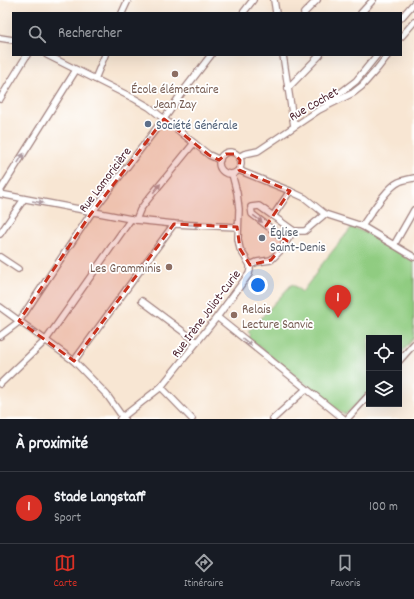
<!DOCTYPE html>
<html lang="fr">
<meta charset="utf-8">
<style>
:root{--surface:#171b24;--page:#20242c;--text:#f1f3f6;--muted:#9ea1a6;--line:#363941;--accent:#d93025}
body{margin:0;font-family:Dekko,sans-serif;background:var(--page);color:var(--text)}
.controls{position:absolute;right:12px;bottom:12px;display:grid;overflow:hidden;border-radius:0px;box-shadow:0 4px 16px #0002}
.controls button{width:36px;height:36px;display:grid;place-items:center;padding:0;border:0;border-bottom:1px solid var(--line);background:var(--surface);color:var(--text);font:20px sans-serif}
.you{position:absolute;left:258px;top:285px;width:14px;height:14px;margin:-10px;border:3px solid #fff;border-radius:50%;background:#1a73e8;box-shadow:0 0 0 6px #1a73e833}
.badge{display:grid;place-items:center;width:26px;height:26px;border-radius:50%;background:var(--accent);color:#fff;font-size:13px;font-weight:700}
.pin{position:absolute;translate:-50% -33px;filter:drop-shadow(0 1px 2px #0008)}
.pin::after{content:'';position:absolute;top:21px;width:14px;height:12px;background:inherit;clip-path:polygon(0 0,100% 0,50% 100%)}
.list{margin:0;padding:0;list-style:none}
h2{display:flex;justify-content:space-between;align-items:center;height:52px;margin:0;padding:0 16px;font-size:17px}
h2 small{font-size:13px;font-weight:400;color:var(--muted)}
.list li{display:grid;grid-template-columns:26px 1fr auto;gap:12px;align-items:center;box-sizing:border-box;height:72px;padding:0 16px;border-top:1px solid var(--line)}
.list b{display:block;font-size:15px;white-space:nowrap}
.list p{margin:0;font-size:13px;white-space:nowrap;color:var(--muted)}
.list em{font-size:13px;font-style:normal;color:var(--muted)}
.icon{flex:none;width:22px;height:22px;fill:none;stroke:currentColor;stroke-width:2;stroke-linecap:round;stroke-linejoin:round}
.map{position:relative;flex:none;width:414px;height:419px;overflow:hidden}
.search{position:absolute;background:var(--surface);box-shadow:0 4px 16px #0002;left:12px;right:12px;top:12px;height:44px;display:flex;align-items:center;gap:10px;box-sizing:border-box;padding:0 14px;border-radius:0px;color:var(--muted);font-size:15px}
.sheet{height:124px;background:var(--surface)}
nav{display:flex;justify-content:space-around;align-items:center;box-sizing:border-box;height:56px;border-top:1px solid var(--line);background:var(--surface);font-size:11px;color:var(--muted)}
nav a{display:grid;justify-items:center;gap:2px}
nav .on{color:var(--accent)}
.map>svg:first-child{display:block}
.green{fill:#90cc81;stroke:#6d7656}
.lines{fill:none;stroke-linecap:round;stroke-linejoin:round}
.minor-casing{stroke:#a1827f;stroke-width:8}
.minor{stroke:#fff;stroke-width:5.5}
.oneway{fill:#ae9aa0}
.marked{fill:#c8321e;fill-opacity:0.2;stroke:#c8321e;stroke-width:3;stroke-dasharray:8 5;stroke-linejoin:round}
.education-dot{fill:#8d6e63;stroke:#fff;stroke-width:1.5}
.service-dot{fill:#5c6f8a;stroke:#fff;stroke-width:1.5}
.worship-dot{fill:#6b7280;stroke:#fff;stroke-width:1.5}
.labels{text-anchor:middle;stroke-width:3.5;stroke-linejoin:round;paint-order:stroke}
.education-label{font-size:13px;fill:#785e54;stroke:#fff}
.street-label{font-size:13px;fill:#4a1f2b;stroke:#fff}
.service-label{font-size:13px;fill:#4e5e75;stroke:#fff;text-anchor:start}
.worship-label{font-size:13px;fill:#5b616d;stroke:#fff;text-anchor:start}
</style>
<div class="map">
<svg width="414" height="419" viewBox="0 0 414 419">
<rect width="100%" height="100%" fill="#fff"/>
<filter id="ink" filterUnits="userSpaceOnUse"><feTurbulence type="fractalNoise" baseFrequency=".025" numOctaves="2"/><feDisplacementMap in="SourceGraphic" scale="8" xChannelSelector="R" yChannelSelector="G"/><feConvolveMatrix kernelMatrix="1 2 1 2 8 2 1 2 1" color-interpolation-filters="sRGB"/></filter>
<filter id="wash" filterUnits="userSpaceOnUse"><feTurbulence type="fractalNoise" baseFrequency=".012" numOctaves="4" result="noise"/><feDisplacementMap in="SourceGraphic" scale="16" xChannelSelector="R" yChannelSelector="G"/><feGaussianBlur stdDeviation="0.9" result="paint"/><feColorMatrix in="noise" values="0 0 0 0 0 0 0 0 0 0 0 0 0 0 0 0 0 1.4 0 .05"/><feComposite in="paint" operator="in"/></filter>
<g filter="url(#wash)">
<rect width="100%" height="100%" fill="#f8e6d3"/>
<path class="green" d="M 352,227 L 373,236 L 414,262 L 414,338 L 399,356 L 399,338 L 369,338 L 369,391 L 360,401 L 346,414 L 343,414 L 248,338 L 251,335 L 248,332 L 292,284 L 302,292 L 317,272 L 316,271 L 318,269 Z"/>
</g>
<g filter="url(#ink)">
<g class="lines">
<defs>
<g id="minor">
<path d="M 274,0 L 276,13"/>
<path d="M 122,13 L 128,0"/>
<path d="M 243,13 L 253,0"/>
<path d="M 304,13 L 317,0"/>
<path d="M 361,13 L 373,0"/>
<path d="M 401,18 L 414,3"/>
<path d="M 401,37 L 414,22"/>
<path d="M 0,38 L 13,40"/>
<path d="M 47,55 L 135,99 L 149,107 L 209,155 L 220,160"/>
<path d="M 283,55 L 294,126"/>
<path d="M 95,79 L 105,55"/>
<path d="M 288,88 L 320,55"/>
<path d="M 0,99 L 27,55"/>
<path d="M 327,103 L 356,81 L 377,55"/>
<circle cx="230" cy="163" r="11"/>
<path d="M 239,157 L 244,154 L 258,151 L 319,110 L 353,93 L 362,86 L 377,69 L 388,55"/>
<path d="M 239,169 L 243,172 L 290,191 L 305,198 L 325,214 L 362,226 L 414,257"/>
<path d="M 0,191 L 76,70"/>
<path d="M 0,194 L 136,220 L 174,224 L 237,227"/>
<path d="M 273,216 L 290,191"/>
<path d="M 136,220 L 140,210 L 145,203 L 194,143"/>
<path d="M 362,226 C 370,215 386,188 399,182 C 403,180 409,179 414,178"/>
<path d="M 294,231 L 305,231 L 325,214"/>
<path d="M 0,234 L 24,199"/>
<path d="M 287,241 L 252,214 L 251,207 L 259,206 L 294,231"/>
<path d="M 394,245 L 414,210"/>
<path d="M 0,257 L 18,269"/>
<path d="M 250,265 L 257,262 L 271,260 L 280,251 L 284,244 L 294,231"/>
<path d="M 142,301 L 197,342"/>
<path d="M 0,307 L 74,361 L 107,395 L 124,419"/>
<path d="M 217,317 L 344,419"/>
<path d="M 0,336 L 16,324 L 20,320 L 90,215 L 169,112 L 181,94 L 211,55"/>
<path d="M 74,361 L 174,224"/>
<path d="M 399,361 L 414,344"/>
<path d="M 0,384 L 46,340 L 131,219"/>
<path d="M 161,387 L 192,419"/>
<path d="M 120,419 L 161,387 L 217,317 L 249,274 L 250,270 L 250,265 L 240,249 L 238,239 L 239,209 L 237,193 L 232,174"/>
<path d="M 273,419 L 306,389"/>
<path d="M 347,419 L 369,395"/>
</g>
</defs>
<use href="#minor" class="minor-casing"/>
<use href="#minor" class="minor"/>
</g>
<defs><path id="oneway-solid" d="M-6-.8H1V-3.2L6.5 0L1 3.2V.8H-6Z"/></defs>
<g class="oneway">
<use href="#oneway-solid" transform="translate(146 142) rotate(127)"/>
<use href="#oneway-solid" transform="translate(21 158) rotate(-58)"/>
<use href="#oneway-solid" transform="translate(157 188) rotate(-51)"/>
<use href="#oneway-solid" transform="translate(38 202) rotate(10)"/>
<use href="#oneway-solid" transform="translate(258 219) rotate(37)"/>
<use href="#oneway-solid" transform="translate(194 225) rotate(3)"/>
<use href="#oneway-solid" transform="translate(69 247) rotate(124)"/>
<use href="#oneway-solid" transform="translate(32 329) rotate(36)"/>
<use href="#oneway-solid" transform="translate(247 342) rotate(39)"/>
</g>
</g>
<path class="marked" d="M 164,119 L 209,155 L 219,160 L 226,154 L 234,154 L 240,160 L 239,170 L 290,191 L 266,226 L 287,241 L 271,260 L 250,265 L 240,249 L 237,227 L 174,224 L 74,361 L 19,321 L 90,215 Z"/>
<g class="education-dot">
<circle cx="175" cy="74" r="4"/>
<circle cx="169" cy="267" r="4"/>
<circle cx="234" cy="315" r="4"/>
</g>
<circle class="service-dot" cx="148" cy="124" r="4"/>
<circle class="worship-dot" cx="262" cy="238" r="4"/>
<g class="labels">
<g class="education-label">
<text x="175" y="93">École élémentaire<tspan x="175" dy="15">Jean Zay</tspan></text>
<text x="161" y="272" text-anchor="end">Les Gramminis</text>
<text x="242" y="313" text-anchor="start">Relais<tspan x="242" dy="15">Lecture Sanvic</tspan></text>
</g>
<g class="street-label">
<text transform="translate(313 103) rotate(-30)" y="5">Rue Cochet</text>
<text transform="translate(104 179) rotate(-53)" y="5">Rue Lamoricière</text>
<text transform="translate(205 313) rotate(-53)" y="5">Rue Irène Joliot-Curie</text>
</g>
<g class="service-label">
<text x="156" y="129">Société Générale</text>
</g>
<g class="worship-label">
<text x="270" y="236">Église<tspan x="270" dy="15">Saint-Denis</tspan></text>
</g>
</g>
</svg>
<div class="controls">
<button><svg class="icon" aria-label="locate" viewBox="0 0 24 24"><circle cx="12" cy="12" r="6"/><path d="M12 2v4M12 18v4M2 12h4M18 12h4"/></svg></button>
<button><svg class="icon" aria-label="layers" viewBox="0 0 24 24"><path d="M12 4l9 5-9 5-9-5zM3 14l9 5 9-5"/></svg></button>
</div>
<div class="you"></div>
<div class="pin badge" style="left:338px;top:318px">1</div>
<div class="search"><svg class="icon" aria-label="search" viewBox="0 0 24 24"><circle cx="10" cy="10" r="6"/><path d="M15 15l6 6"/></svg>Rechercher</div>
</div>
<section class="sheet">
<h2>À proximité<small></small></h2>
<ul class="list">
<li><span class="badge">1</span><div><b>Stade Langstaff</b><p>Sport</p></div><em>100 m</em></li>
</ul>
</section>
<nav>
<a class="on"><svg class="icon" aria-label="map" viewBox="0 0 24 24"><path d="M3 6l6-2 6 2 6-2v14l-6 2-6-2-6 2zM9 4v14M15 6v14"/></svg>Carte</a>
<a><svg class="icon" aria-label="directions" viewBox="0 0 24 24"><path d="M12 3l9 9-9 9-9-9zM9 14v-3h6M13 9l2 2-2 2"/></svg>Itinéraire</a>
<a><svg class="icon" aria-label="saved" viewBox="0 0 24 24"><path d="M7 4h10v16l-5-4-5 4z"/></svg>Favoris</a>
</nav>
